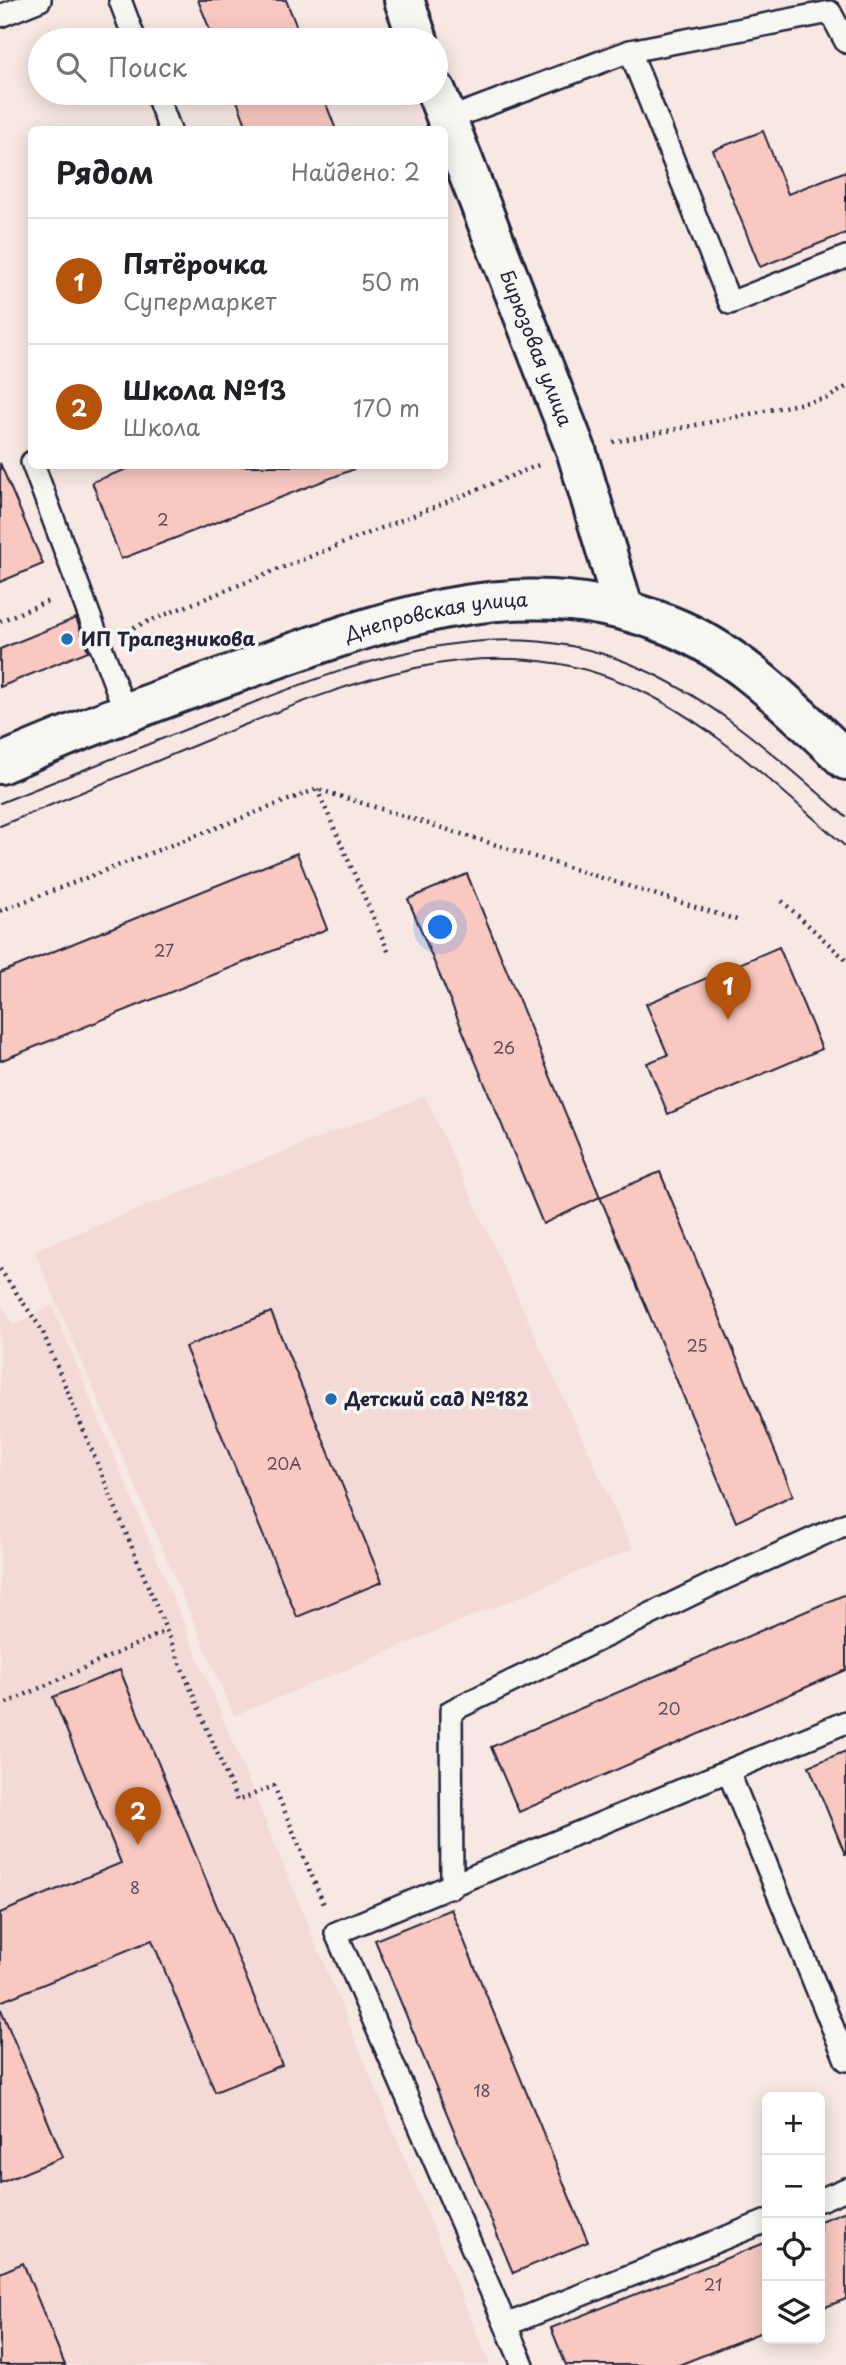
<!DOCTYPE html>
<html lang="ru">
<meta charset="utf-8">
<style>
:root{--surface:#fff;--page:#f6f6f6;--text:#202124;--muted:#757577;--line:#e0e0e0;--accent:#b45309}
body{margin:0;font-family:"Playpen Sans",sans-serif;background:var(--page);color:var(--text)}
.controls{position:absolute;right:21px;bottom:21px;display:grid;overflow:hidden;border-radius:10px;box-shadow:0 4px 18px #0003}
.controls button{width:63px;height:63px;display:grid;place-items:center;padding:0;border:0;border-bottom:2px solid var(--line);background:var(--surface);color:var(--text);font:35px sans-serif}
.you{position:absolute;left:441px;top:928px;width:24px;height:24px;margin:-18px;border:5px solid #fff;border-radius:50%;background:#1a73e8;box-shadow:0 0 0 10px #1a73e833}
.badge{display:grid;place-items:center;width:46px;height:46px;border-radius:50%;background:var(--accent);color:#fff;font-size:23px;font-weight:700}
.pin{position:absolute;translate:-50% -58px;filter:drop-shadow(0 2px 4px #0008)}
.pin::after{content:'';position:absolute;top:37px;width:24px;height:21px;background:inherit;clip-path:polygon(0 0,100% 0,50% 100%)}
.list{margin:0;padding:0;list-style:none}
h2{display:flex;justify-content:space-between;align-items:center;height:91px;margin:0;padding:0 28px;font-size:30px}
h2 small{font-size:23px;font-weight:400;color:var(--muted)}
.list li{display:grid;grid-template-columns:46px 1fr auto;gap:21px;align-items:center;box-sizing:border-box;height:126px;padding:0 28px;border-top:2px solid var(--line)}
.list b{display:block;font-size:26px;white-space:nowrap}
.list p{margin:0;font-size:23px;white-space:nowrap;color:var(--muted)}
.list em{font-size:23px;font-style:normal;color:var(--muted)}
.icon{flex:none;width:38px;height:38px;fill:none;stroke:currentColor;stroke-width:2;stroke-linecap:round;stroke-linejoin:round}
.map{position:relative;flex:none;width:846px;height:2365px;overflow:hidden}
.search{position:absolute;background:var(--surface);box-shadow:0 4px 18px #0003;left:28px;top:28px;width:420px;height:77px;display:flex;align-items:center;gap:18px;box-sizing:border-box;padding:0 24px;border-radius:38px;color:var(--muted);font-size:26px}
.panel{position:absolute;background:var(--surface);box-shadow:0 4px 18px #0003;left:28px;top:126px;width:420px;height:343px;border-radius:10px}
.map>svg:first-child{display:block}
.built{fill:#f3dad6}
.building{fill:#f8c8c1;stroke:#22223b;stroke-width:2}
.lines{fill:none;stroke-linecap:round;stroke-linejoin:round}
.service-casing{stroke:#22223b;stroke-width:26}
.minor-casing{stroke:#22223b;stroke-width:44}
.tertiary-casing{stroke:#22223b;stroke-width:44}
.path{stroke:#22223b;stroke-width:4.5;stroke-dasharray:2 5;stroke-linecap:butt}
.service{stroke:#f6f6f2;stroke-width:21}
.minor{stroke:#f6f6f2;stroke-width:38}
.tertiary{stroke:#f6f6f2;stroke-width:38}
.tram{stroke:#22223b;stroke-width:2}
.poi-dot{fill:#1f6fb2;stroke:#f6f6f2;stroke-width:2.5}
.labels{text-anchor:middle;stroke-width:7;stroke-linejoin:round;paint-order:stroke}
.number-label{font-size:16px;fill:#584c5c}
.street-label{font-size:19px;fill:#22223b;stroke:#f6f6f2}
.poi-label{font-size:19px;font-weight:bold;fill:#22223b;stroke:#f6f6f2;text-anchor:start}
</style>
<div class="map">
<svg width="846" height="2365" viewBox="0 0 846 2365">
<rect width="100%" height="100%" fill="#f7e8e3"/>
<filter id="ink" filterUnits="userSpaceOnUse"><feTurbulence type="fractalNoise" baseFrequency=".0143" numOctaves="2"/><feDisplacementMap in="SourceGraphic" scale="14" xChannelSelector="R" yChannelSelector="G"/><feConvolveMatrix kernelMatrix="1 2 1 2 8 2 1 2 1" color-interpolation-filters="sRGB"/></filter>
<g filter="url(#ink)">
<g class="built">
<path d="M 425,1096 L 633,1549 L 234,1716 L 34,1250 Z"/>
<path d="M 0,1302 L 13,1325 L 52,1305 L 490,2365 L 0,2365 Z"/>
</g>
<g class="building">
<path d="M 198,0 L 286,0 L 302,40 L 214,40 Z"/>
<path d="M 234,93 L 322,93 L 336,130 L 248,130 Z"/>
<path d="M 763,131 L 788,194 L 846,171 L 846,233 L 760,267 L 713,150 Z"/>
<path d="M 0,463 L 43,564 L 0,582 Z"/>
<path d="M 135,466 L 356,466 L 357,468 L 121,559 L 92,482 Z"/>
<path d="M 76,618 L 88,651 L 0,687 L 0,649 Z"/>
<path d="M 297,853 L 327,929 L 0,1061 L 0,973 Z"/>
<path d="M 467,874 L 600,1197 L 543,1224 L 408,899 Z"/>
<path d="M 779,947 L 822,1049 L 668,1114 L 647,1063 L 668,1055 L 646,1004 Z"/>
<path d="M 660,1172 L 793,1495 L 736,1522 L 600,1197 Z"/>
<path d="M 271,1312 L 382,1582 L 297,1617 L 185,1347 Z"/>
<path d="M 846,1594 L 846,1670 L 519,1812 L 491,1747 Z"/>
<path d="M 120,1670 L 282,2065 L 215,2092 L 152,1940 L 0,2002 L 0,1913 L 121,1863 L 53,1697 Z"/>
<path d="M 846,1751 L 846,1854 L 845,1854 L 809,1766 Z"/>
<path d="M 451,1909 L 588,2242 L 513,2273 L 375,1940 Z"/>
<path d="M 0,2007 L 63,2157 L 0,2183 Z"/>
<path d="M 846,2211 L 846,2299 L 820,2309 L 820,2221 Z"/>
<path d="M 767,2242 L 767,2330 L 679,2365 L 566,2365 L 551,2328 Z"/>
<path d="M 23,2263 L 65,2365 L 0,2365 L 0,2273 Z"/>
</g>
<g class="lines">
<defs>
<g id="service">
<path d="M 120,0 L 135,40"/>
<path d="M 0,16 L 40,0"/>
<path d="M 630,51 L 830,12 L 846,42"/>
<path d="M 156,93 L 170,130"/>
<path d="M 446,120 L 630,51 L 730,303 L 846,257"/>
<path d="M 32,462 L 125,711"/>
<path d="M 728,1771 L 846,2060"/>
<path d="M 452,1887 L 451,1711 L 719,1581 L 846,1524"/>
<path d="M 820,2200 L 846,2189"/>
<path d="M 506,2325 L 767,2221"/>
<path d="M 523,2365 L 336,1933 L 846,1722"/>
</g>
<g id="minor">
<path d="M 404,0 L 418,40"/>
<path id="s1" d="M 436,91 L 576,450 L 624,610"/>
</g>
<g id="tertiary">
<path id="s2" d="M 0,764 C 86,727 173,694 261,664 C 398,616 527,568 671,626 C 739,653 793,710 846,760"/>
</g>
</defs>
<use href="#service" class="service-casing"/>
<use href="#minor" class="minor-casing"/>
<use href="#tertiary" class="tertiary-casing"/>
<g class="path">
<path d="M 613,442 L 828,398 L 846,387"/>
<path d="M 0,621 L 51,600"/>
<path d="M 127,630 L 541,464"/>
<path d="M 317,789 L 389,953"/>
<path d="M 782,901 L 846,960"/>
<path d="M 0,911 L 317,789 L 737,920"/>
<path d="M 0,1269 L 42,1330 L 237,1801 L 274,1786 L 325,1907"/>
<path d="M 0,1706 L 166,1631"/>
</g>
<use href="#service" class="service"/>
<use href="#minor" class="minor"/>
<use href="#tertiary" class="tertiary"/>
<g class="tram">
<path d="M 0,803 C 69,776 138,749 207,721 C 339,669 485,606 626,662 C 712,696 778,758 846,817"/>
<path d="M 0,826 C 70,797 140,768 210,739 C 338,687 473,627 611,678 C 701,711 776,786 846,847"/>
</g>
</g>
</g>
<g class="poi-dot">
<circle cx="67" cy="639" r="7"/>
<circle cx="331" cy="1399" r="7"/>
</g>
<g class="labels">
<g class="number-label">
<text x="163" y="526">2</text>
<text x="164" y="957">27</text>
<text x="504" y="1054">26</text>
<text x="697" y="1352">25</text>
<text x="284" y="1470">20А</text>
<text x="669" y="1715">20</text>
<text x="135" y="1894">8</text>
<text x="482" y="2097">18</text>
<text x="713" y="2291">21</text>
</g>
<g class="street-label">
<text dy="7" stroke="none"><textPath href="#s1" startOffset="276">Бирюзовая улица</textPath></text>
<text dy="7" stroke="none"><textPath href="#s2" startOffset="462">Днепровская улица</textPath></text>
</g>
<g class="poi-label">
<text x="81" y="646">ИП Трапезникова</text>
<text x="345" y="1406">Детский сад №182</text>
</g>
</g>
</svg>
<div class="controls">
<button>+</button>
<button>−</button>
<button><svg class="icon" aria-label="locate" viewBox="0 0 24 24"><circle cx="12" cy="12" r="6"/><path d="M12 2v4M12 18v4M2 12h4M18 12h4"/></svg></button>
<button><svg class="icon" aria-label="layers" viewBox="0 0 24 24"><path d="M12 4l9 5-9 5-9-5zM3 14l9 5 9-5"/></svg></button>
</div>
<div class="you"></div>
<div class="pin badge" style="left:728px;top:1020px">1</div>
<div class="pin badge" style="left:138px;top:1845px">2</div>
<div class="search"><svg class="icon" aria-label="search" viewBox="0 0 24 24"><circle cx="10" cy="10" r="6"/><path d="M15 15l6 6"/></svg>Поиск</div>
<section class="panel">
<h2>Рядом<small>Найдено: 2</small></h2>
<ul class="list">
<li><span class="badge">1</span><div><b>Пятёрочка</b><p>Супермаркет</p></div><em>50 m</em></li>
<li><span class="badge">2</span><div><b>Школа №13</b><p>Школа</p></div><em>170 m</em></li>
</ul>
</section>
</div>
